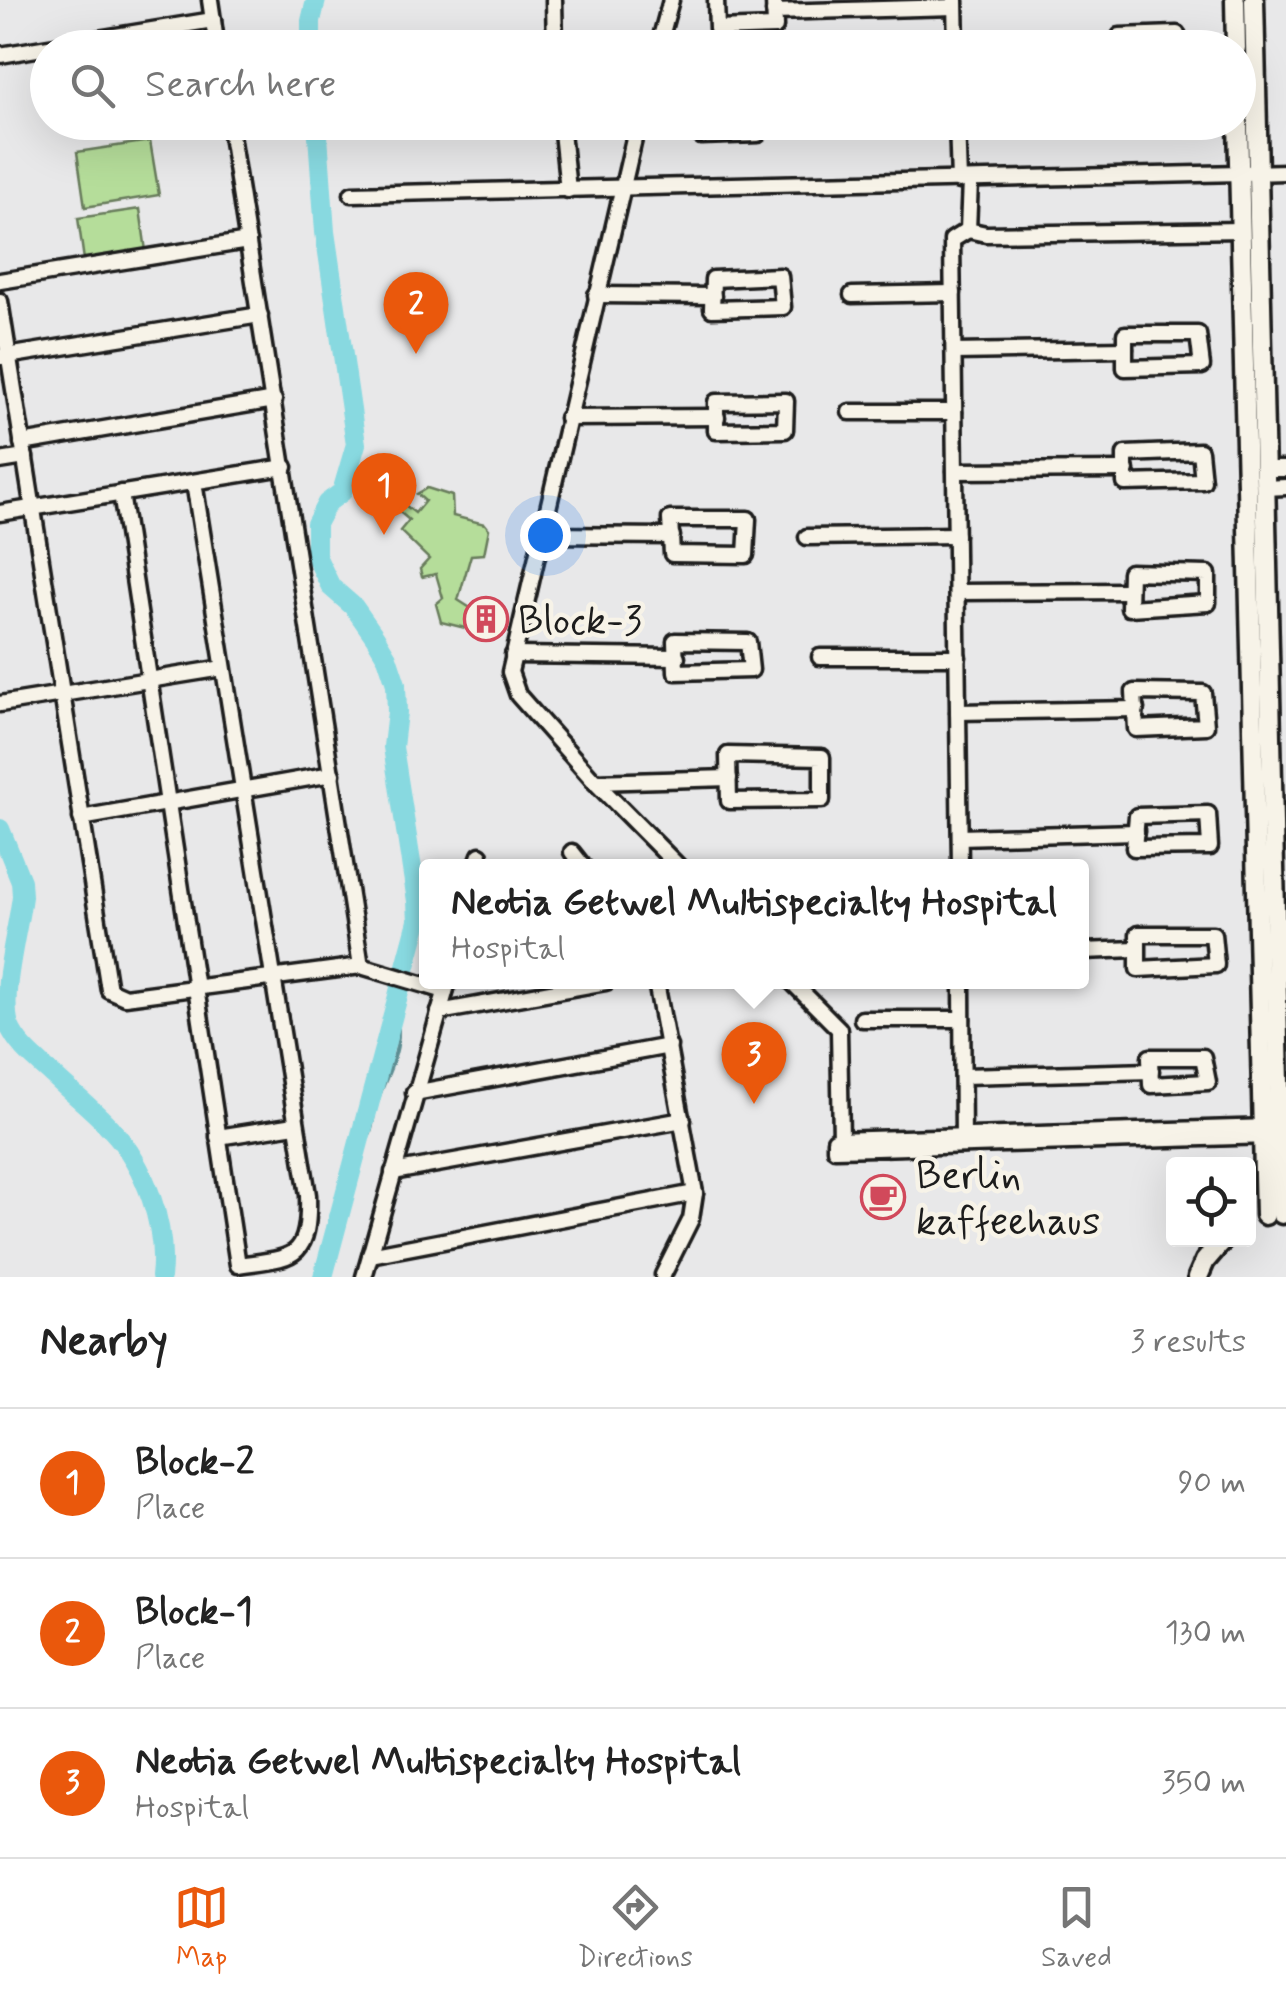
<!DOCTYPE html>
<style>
:root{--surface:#fff;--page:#f6f6f6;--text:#222;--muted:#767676;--line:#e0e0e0;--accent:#ea580c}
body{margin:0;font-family:Mynerve,sans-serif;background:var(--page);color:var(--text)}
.controls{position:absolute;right:30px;bottom:30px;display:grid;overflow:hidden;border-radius:10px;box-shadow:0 10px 40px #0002}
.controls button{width:90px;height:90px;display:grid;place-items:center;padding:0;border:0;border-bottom:2px solid var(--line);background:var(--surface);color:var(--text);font:50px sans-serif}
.you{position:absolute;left:545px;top:535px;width:35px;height:35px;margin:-25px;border:8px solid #fff;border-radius:50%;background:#1a73e8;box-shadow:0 0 0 15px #1a73e833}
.badge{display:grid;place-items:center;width:65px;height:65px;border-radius:50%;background:var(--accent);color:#fff;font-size:32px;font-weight:700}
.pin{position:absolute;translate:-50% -82px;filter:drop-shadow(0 2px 5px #0008)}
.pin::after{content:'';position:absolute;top:52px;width:35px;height:30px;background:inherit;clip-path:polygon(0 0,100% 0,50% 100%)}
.popup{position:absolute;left:419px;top:859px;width:670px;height:130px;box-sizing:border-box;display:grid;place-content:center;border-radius:10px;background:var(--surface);filter:drop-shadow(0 2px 8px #0005);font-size:32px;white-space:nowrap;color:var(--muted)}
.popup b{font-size:38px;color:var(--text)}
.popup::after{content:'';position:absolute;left:50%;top:100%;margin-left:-20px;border:20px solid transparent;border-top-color:var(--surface)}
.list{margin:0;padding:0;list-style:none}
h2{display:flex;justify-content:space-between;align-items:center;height:130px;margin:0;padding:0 40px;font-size:42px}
h2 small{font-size:32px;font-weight:400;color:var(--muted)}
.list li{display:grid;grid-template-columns:65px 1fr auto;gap:30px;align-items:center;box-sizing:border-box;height:150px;padding:0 40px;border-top:2px solid var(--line)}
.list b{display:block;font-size:38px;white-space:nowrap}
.list p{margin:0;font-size:32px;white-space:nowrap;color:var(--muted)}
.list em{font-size:32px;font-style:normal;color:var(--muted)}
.icon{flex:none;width:55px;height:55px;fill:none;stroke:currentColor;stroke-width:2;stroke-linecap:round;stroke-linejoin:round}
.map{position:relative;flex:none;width:1286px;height:1277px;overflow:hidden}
.search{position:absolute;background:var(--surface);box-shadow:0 10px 40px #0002;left:30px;right:30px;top:30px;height:110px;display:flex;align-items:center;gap:25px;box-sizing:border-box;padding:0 35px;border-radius:55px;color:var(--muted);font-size:38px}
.sheet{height:580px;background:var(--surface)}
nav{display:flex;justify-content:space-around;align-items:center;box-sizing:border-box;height:140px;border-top:2px solid var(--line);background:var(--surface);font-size:28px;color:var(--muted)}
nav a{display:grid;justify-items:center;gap:5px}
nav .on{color:var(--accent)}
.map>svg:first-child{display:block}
.green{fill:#b5dd9a;stroke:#687c5b;stroke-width:2.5}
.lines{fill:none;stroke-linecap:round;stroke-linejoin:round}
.stream{stroke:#5d8d92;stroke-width:4}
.river{stroke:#88d9e0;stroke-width:20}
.street-casing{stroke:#1c1c1c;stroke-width:21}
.secondary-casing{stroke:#1c1c1c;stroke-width:25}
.street{stroke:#f7f3e8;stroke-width:14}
.secondary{stroke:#f7f3e8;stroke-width:18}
.labels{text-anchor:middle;stroke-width:9;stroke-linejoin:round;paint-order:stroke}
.poi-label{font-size:40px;fill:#1c1c1c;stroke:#f7f3e8;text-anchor:start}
</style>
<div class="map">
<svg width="1286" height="1277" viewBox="0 0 1286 1277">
<rect width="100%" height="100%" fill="#e8e8e9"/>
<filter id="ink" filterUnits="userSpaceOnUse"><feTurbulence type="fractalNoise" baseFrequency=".01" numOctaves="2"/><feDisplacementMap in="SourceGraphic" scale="20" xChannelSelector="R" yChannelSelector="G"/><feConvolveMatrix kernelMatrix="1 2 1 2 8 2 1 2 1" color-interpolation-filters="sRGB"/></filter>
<g filter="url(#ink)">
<g class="green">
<path d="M 150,141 L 159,195 L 85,207 L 77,152 Z"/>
<path d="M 140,209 L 146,251 L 84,260 L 78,218 Z"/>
<path d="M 427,488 L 452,496 L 453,516 L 485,524 L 489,529 L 484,554 L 471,555 L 458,600 L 472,609 L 465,628 L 441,622 L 436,604 L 443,598 L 436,574 L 422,577 L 420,569 L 429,559 L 400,531 L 409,520 L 395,508 L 400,501 L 415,513 L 425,501 L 417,494 Z"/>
</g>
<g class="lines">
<path class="stream" d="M 356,1145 L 370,1133 C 373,1125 373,1117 375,1109 C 385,1071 406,1053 395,1009"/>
<g class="river">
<path d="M 311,48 L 311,21 L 316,0"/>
<path d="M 317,122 L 325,232 L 356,444 L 342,492 L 327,503 L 316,524 L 316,556 L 331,587 L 354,607 L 375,637 L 387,657 L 396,684 L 397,712 L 393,747 L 417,901 L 418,921 L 323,1277"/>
<path d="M 0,829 L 21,881 L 22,896 C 18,931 0,993 9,1025 C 17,1046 39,1062 55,1077 C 73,1094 94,1110 111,1129 C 146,1166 167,1227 161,1277"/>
</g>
<defs>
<g id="street">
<path d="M 210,0 L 217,48"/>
<path d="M 554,0 L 555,48"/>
<path d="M 716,0 L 717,29 L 775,27 L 774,0"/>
<path d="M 955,0 L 956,48"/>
<path d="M 774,12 L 955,7"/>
<path d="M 658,48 L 671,0"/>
<path d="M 1120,48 L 1120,36 L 1177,34 L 1177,48"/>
<path d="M 0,55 L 213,20"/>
<path d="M 229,122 L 361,966"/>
<path d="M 561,122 L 568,190"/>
<path d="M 638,122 L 510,672 L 518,695 L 595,782 L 678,866"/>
<path d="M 700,122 L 701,136 L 758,134 L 757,122"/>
<path d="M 957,122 L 959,181"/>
<path d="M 352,194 L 1286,172"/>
<path d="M 968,230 L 986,234 L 1241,230"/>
<path d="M 780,276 L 783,307 L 712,309 L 713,279 Z"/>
<path d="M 0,281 L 248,241"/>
<path d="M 596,295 L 713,296"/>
<path d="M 852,295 L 953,293"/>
<path d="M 0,301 L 109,990 L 125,997 L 361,966 L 445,991"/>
<path d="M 1125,334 L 1198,334 L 1202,366 L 1125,368 Z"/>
<path d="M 954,352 L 1125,349"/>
<path d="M 1,357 L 260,315"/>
<path d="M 786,401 L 785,430 L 716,431 L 716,402 Z"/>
<path d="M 850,412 L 954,412"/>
<path d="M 567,418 L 717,417"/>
<path d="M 22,443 L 274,400"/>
<path d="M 1200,451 L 1203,481 L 1125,483 L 1125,454 Z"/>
<path d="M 0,461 L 25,457"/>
<path d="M 1265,469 L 1286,469"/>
<path d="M 955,471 L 1126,470"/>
<path d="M 1265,488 L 1286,487"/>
<path d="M 121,493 L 238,1265 C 293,1257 310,1261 308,1195 L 194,482"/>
<path d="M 0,513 L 285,467"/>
<path d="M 670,519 L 748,519 L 746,555 L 672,554 Z"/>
<path d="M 541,535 L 672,536"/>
<path d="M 807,537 L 956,535"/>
<path d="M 1130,572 L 1208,574 L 1208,603 L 1129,608 Z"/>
<path d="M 957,592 L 1128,591"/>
<path d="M 675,641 L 748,642 L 751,670 L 676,672 Z"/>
<path d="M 513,655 L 677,657"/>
<path d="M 820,657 L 958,657"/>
<path d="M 1134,692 L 1203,693 L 1206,726 L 1136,729 Z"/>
<path d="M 0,704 L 223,668"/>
<path d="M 958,712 L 1136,709"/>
<path d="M 728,755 L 822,757 L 822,800 L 729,801 Z"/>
<path d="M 595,782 L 729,778"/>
<path d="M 1208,814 L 1210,847 L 1134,848 L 1137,816 Z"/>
<path d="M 81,818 L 332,774"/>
<path d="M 960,837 L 1136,832"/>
<path d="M 572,852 L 583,866"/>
<path d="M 476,866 L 480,855"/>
<path d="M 960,866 L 952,240 L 968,230 L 970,181"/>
<path d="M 1138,934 L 1213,934 L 1216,965 L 1138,969 Z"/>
<path d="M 1082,951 L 1137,949"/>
<path d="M 656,982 L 695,1193 L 691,1219 L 663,1275"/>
<path d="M 792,982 L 839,1029 L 841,1140"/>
<path d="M 962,982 L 963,1145"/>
<path d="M 439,1012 L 606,982"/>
<path d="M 862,1019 L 962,1019"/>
<path d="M 1150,1057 L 1203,1057 L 1208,1082 L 1151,1085 Z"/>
<path d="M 963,1076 L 1151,1071"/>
<path d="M 414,1093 L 669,1046"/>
<path d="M 1270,1127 L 835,1140 L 835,1149 L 876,1148 L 1270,1136"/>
<path d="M 218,1137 L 295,1125"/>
<path d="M 393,1172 L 683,1120"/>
<path d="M 370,1255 L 695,1193"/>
<path d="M 364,1277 L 448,982"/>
</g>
<g id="secondary">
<path d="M 1235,0 L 1236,48"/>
<path d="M 1254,0 L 1282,1214"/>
<path d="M 1238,122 L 1265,1215"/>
<path d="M 1198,1277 L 1205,1261 L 1223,1240"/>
</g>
</defs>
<use href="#street" class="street-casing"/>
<use href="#secondary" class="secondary-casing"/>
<use href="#street" class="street"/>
<use href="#secondary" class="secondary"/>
</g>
</g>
<defs>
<symbol id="building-ring" viewBox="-11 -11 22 22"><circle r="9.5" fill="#f7f3e8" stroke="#d1495b" stroke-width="1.5"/><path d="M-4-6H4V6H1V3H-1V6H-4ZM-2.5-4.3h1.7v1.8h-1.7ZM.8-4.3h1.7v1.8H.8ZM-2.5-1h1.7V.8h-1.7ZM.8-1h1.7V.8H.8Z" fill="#d1495b"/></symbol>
<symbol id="cafe-ring" viewBox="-11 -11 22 22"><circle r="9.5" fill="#f7f3e8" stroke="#d1495b" stroke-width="1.5"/><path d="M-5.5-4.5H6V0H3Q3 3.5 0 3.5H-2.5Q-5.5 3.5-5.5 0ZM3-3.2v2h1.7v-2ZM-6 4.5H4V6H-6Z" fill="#d1495b"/></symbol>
</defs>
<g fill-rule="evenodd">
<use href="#building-ring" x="461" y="594" width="50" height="50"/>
<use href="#cafe-ring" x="858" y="1172" width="50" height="50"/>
</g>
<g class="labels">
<g class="poi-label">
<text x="518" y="633">Block-3</text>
<text x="916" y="1188">Berlin<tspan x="916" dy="46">kaffeehaus</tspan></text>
</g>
</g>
</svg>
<div class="controls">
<button><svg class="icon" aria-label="locate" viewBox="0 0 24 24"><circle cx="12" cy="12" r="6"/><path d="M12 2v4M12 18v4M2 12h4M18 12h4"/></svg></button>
</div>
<div class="you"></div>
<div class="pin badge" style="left:384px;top:535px">1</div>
<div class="pin badge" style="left:416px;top:354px">2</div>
<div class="pin badge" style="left:754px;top:1104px">3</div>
<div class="popup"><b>Neotia Getwel Multispecialty Hospital</b>Hospital</div>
<div class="search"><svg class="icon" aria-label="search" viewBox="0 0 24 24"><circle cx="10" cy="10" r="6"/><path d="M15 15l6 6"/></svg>Search here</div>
</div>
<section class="sheet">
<h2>Nearby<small>3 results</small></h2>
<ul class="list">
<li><span class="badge">1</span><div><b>Block-2</b><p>Place</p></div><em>90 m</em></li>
<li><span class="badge">2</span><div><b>Block-1</b><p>Place</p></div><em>130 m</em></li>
<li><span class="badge">3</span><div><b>Neotia Getwel Multispecialty Hospital</b><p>Hospital</p></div><em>350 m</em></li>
</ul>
</section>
<nav>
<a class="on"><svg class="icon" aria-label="map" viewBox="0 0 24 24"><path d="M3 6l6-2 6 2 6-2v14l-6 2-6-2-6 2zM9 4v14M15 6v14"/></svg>Map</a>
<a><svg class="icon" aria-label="directions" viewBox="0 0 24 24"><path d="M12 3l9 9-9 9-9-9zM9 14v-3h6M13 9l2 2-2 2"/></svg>Directions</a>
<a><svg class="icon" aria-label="saved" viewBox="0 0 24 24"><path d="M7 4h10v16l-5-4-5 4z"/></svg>Saved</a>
</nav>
